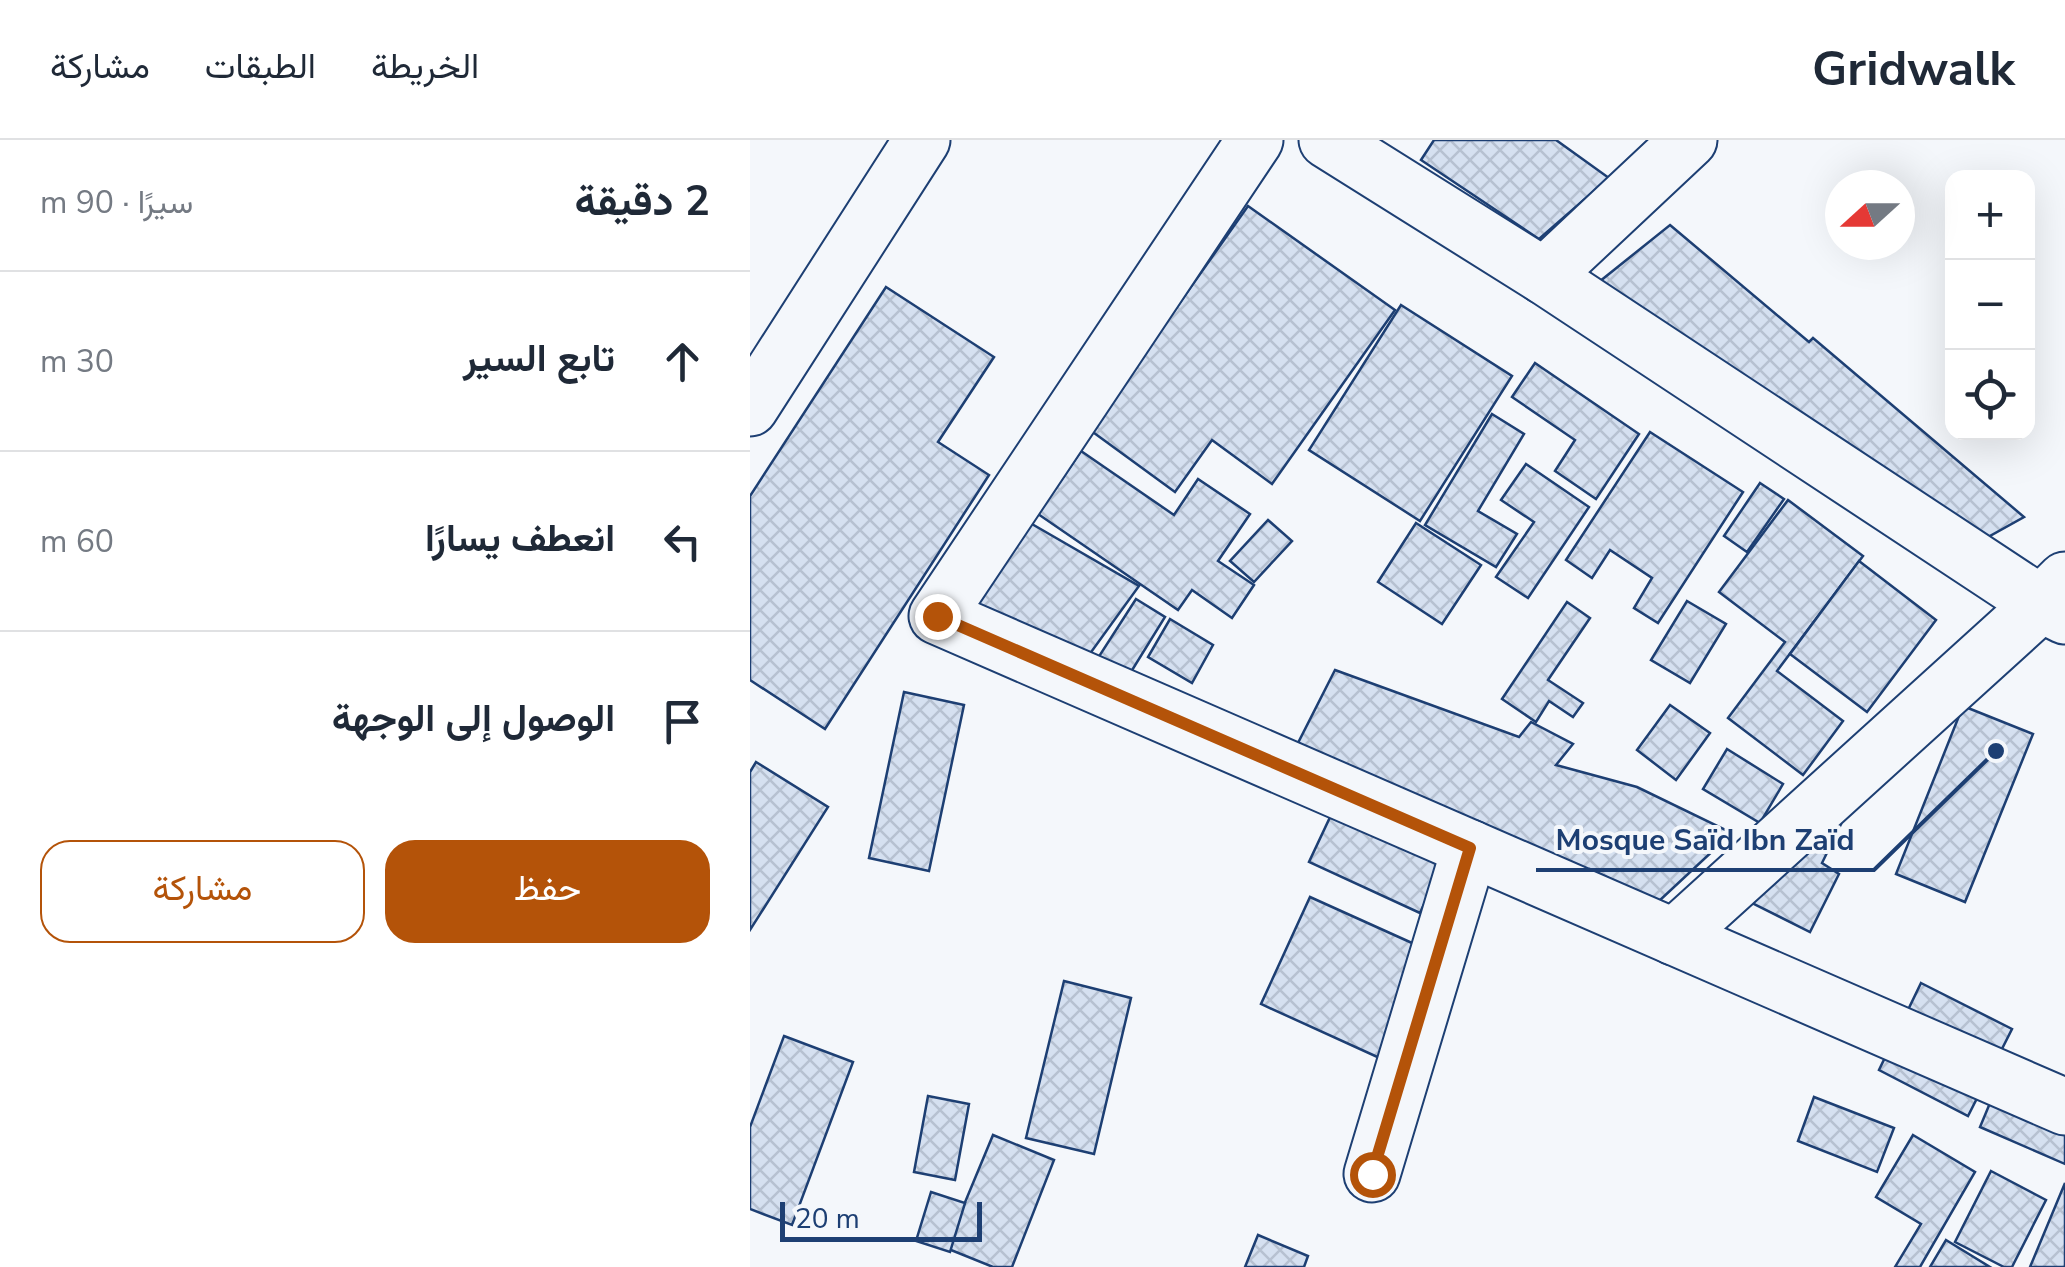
<!DOCTYPE html>
<html lang="ar">
<meta charset="utf-8">
<style>
:root{--surface:#fff;--page:#f2f2f3;--text:#1f2937;--muted:#747a83;--line:#e0e1e3;--accent:#b45309}
body{margin:0;font-family:"Nunito Sans",Vazirmatn,sans-serif;background:var(--page);color:var(--text);direction:rtl}
.controls{position:absolute;right:30px;top:30px;display:grid;overflow:hidden;border-radius:20px;box-shadow:0 10px 40px #0002}
.controls button{width:90px;height:90px;display:grid;place-items:center;padding:0;border:0;border-bottom:2px solid var(--line);background:var(--surface);color:var(--text);font:50px sans-serif}
.compass{position:absolute;left:1075px;top:30px;width:90px;height:90px;border-radius:50%;background:var(--surface);box-shadow:0 10px 40px #0002;rotate:249deg}
.scale{position:absolute;left:30px;bottom:25px;width:202px;box-sizing:border-box;padding-left:10px;border:5px solid #1d3f73;border-top:0;font-size:28px;line-height:35px;white-space:nowrap;color:#1d3f73;-webkit-text-stroke:8px #f4f7fb;paint-order:stroke}
.stop{position:absolute;width:30px;height:30px;margin:-22px;border:8px solid #b45309;border-radius:50%;background:#fff}
.stop.end{background:#b45309;border-color:#fff;box-shadow:0 2px 10px #0008}
.list{margin:0;padding:0;list-style:none}
h2{display:flex;justify-content:space-between;align-items:center;height:130px;margin:0;padding:0 40px;font-size:42px}
h2 small{font-size:32px;font-weight:400;color:var(--muted)}
.list li{display:grid;grid-template-columns:65px 1fr auto;gap:30px;align-items:center;box-sizing:border-box;height:180px;padding:0 40px;border-top:2px solid var(--line)}
.list b{display:block;font-size:38px;white-space:nowrap}
.list em{font-size:32px;font-style:normal;color:var(--muted)}
.actions{display:flex;gap:20px;padding:30px 40px}
.actions a{flex:1;padding:22px 0;border:2px solid var(--accent);border-radius:30px;text-align:center;font-size:35px;color:var(--accent)}
.actions .main{background:var(--accent);color:#fff}
.icon{flex:none;width:55px;height:55px;fill:none;stroke:currentColor;stroke-width:2;stroke-linecap:round;stroke-linejoin:round}
.map{position:relative;flex:none;width:1315px;height:1127px;overflow:hidden;direction:ltr}
header{display:flex;align-items:center;gap:60px;box-sizing:border-box;height:140px;padding:0 50px;background:var(--surface);border-bottom:2px solid var(--line)}
header strong{font-size:48px}
nav{display:flex;gap:55px;margin-inline-start:auto;font-size:35px}
main{display:flex}
aside{flex:1;background:var(--surface)}
.map>svg:first-child{display:block}
.building{fill:url(#building-cross-hatch);stroke:#1d3f73;stroke-width:2.5}
.lines{fill:none;stroke-linecap:round;stroke-linejoin:round}
.minor-casing{stroke:#1d3f73;stroke-width:59}
.minor{stroke:#f4f7fb;stroke-width:55}
.route{stroke:#b45309;stroke-width:12}
.leader{fill:none;stroke:#1d3f73;stroke-width:4}
.callout-dot{fill:#1d3f73;stroke:#f4f7fb;stroke-width:4}
.callout-label{font-size:30px;text-anchor:middle;font-weight:bold;fill:#1d3f73;stroke:#f4f7fb;stroke-width:8;stroke-linejoin:round;paint-order:stroke}
</style>
<header>
<strong>Gridwalk</strong>
<nav><a>الخريطة</a><a>الطبقات</a><a>مشاركة</a></nav>
</header>
<main>
<div class="map">
<svg width="1315" height="1127" viewBox="0 0 1315 1127">
<defs>
<pattern id="building-cross-hatch" width="8" height="8" patternUnits="userSpaceOnUse" patternTransform="scale(2.5)"><rect width="8" height="8" fill="#d5e0f0"/><path d="M0 0l8 8M0 8l8-8" fill="none" stroke="#b6c1d1"/></pattern>
</defs>
<rect width="100%" height="100%" fill="#f4f7fb"/>
<g class="building">
<path d="M 684,0 L 806,0 L 859,38 L 789,99 L 671,20 Z"/>
<path d="M 498,66 L 645,170 L 522,344 L 462,300 L 425,352 L 340,290 Z"/>
<path d="M 920,85 L 1059,202 L 1063,198 L 1274,377 L 1238,397 L 844,146 Z"/>
<path d="M 136,147 L 244,217 L 188,302 L 239,335 L 75,589 L 0,540 L 0,356 Z"/>
<path d="M 651,165 L 762,236 L 670,381 L 559,310 Z"/>
<path d="M 785,223 L 889,294 L 846,359 L 805,331 L 825,300 L 762,257 Z"/>
<path d="M 742,274 L 774,294 L 728,371 L 767,394 L 746,427 L 675,385 Z"/>
<path d="M 900,292 L 993,352 L 908,483 L 884,468 L 902,438 L 860,410 L 842,438 L 816,420 Z"/>
<path d="M 331,311 L 424,375 L 448,339 L 500,374 L 468,421 L 504,445 L 482,478 L 442,450 L 428,470 L 288,374 Z"/>
<path d="M 776,324 L 839,367 L 778,458 L 746,437 L 784,382 L 751,360 Z"/>
<path d="M 1010,343 L 1034,359 L 997,412 L 974,396 Z"/>
<path d="M 1038,360 L 1113,416 L 1027,531 L 1093,581 L 1053,635 L 978,578 L 1035,502 L 969,452 Z"/>
<path d="M 275,380 L 389,446 L 339,515 L 216,466 Z"/>
<path d="M 518,380 L 542,401 L 504,442 L 480,421 Z"/>
<path d="M 666,383 L 731,425 L 692,484 L 628,442 Z"/>
<path d="M 1109,421 L 1186,480 L 1117,572 L 1040,514 Z"/>
<path d="M 386,459 L 415,477 L 376,540 L 346,521 Z"/>
<path d="M 937,461 L 976,484 L 940,543 L 901,520 Z"/>
<path d="M 817,462 L 840,478 L 798,540 L 833,563 L 823,577 L 799,561 L 786,582 L 752,559 Z"/>
<path d="M 420,479 L 463,505 L 442,543 L 398,517 Z"/>
<path d="M 585,530 L 769,597 L 781,582 L 823,604 L 806,625 L 887,647 L 982,693 L 908,762 L 840,729 L 835,736 L 547,605 Z"/>
<path d="M 154,552 L 214,565 L 179,731 L 119,718 Z"/>
<path d="M 920,565 L 960,593 L 926,640 L 887,610 Z"/>
<path d="M 1213,566 L 1283,594 L 1215,762 L 1146,734 Z"/>
<path d="M 977,609 L 1033,644 L 1010,683 L 953,649 Z"/>
<path d="M 6,622 L 78,667 L 0,790 L 0,632 Z"/>
<path d="M 590,656 L 700,708 L 670,773 L 559,722 Z"/>
<path d="M 1070,668 L 1091,684 L 1072,723 L 1089,734 L 1060,792 L 982,753 Z"/>
<path d="M 560,757 L 682,812 L 634,920 L 511,864 Z"/>
<path d="M 314,841 L 381,858 L 344,1014 L 276,998 Z"/>
<path d="M 1171,843 L 1262,889 L 1218,976 L 1129,930 Z"/>
<path d="M 34,896 L 103,922 L 42,1085 L 0,1069 L 0,987 Z"/>
<path d="M 1255,927 L 1315,952 L 1315,1024 L 1230,987 Z"/>
<path d="M 178,956 L 219,964 L 205,1040 L 164,1032 Z"/>
<path d="M 1064,957 L 1144,988 L 1127,1032 L 1048,1001 Z"/>
<path d="M 243,995 L 304,1020 L 262,1127 L 243,1127 L 196,1108 Z"/>
<path d="M 1163,995 L 1225,1032 L 1170,1127 L 1145,1127 L 1171,1084 L 1126,1057 Z"/>
<path d="M 1241,1031 L 1296,1060 L 1262,1127 L 1254,1127 L 1205,1102 Z"/>
<path d="M 1315,1043 L 1315,1127 L 1280,1127 Z"/>
<path d="M 181,1052 L 215,1063 L 200,1112 L 166,1101 Z"/>
<path d="M 508,1095 L 558,1116 L 554,1127 L 495,1127 Z"/>
<path d="M 1196,1100 L 1240,1127 L 1180,1127 Z"/>
</g>
<g class="lines">
<defs>
<g id="minor">
<path d="M 505,0 L 187,476 L 1315,967"/>
<path d="M 577,0 L 794,136 L 1291,464 L 1315,476"/>
<path d="M 794,136 L 939,0"/>
<path d="M 0,268 L 172,0"/>
<path d="M 924,797 L 1291,464 L 1315,440"/>
<path d="M 622,1034 L 720,708"/>
</g>
</defs>
<use href="#minor" class="minor-casing"/>
<use href="#minor" class="minor"/>
</g>
<g class="lines">
<path class="route" d="M 187,476 L 720,708 L 622,1034"/>
</g>
<path class="leader" d="M1246 611L1124 730H786"/>
<circle class="callout-dot" cx="1246" cy="611" r="10"/>
<g class="callout-label">
<text x="955" y="710">Mosque Saïd Ibn Zaïd</text>
</g>
</svg>
<div class="controls">
<button>+</button>
<button>−</button>
<button><svg class="icon" aria-label="locate" viewBox="0 0 24 24"><circle cx="12" cy="12" r="6"/><path d="M12 2v4M12 18v4M2 12h4M18 12h4"/></svg></button>
</div>
<svg class="compass" viewBox="-18 -18 36 36"><path d="M0-13l5 13h-10z" fill="#e53935"/><path d="M0 13l5-13h-10z" fill="#747a83"/></svg>
<div class="scale">20 m</div>
<div class="stop" style="left:622px;top:1034px"></div>
<div class="stop end" style="left:187px;top:476px"></div>
</div>
<aside>
<h2>2 دقيقة<small>سيرًا · 90 m</small></h2>
<ul class="list">
<li><svg class="icon" aria-label="ahead" viewBox="0 0 24 24"><path d="M12 20V5M6 11l6-6 6 6"/></svg><div><b>تابع السير</b></div><em>30 m</em></li>
<li><svg class="icon" aria-label="left" viewBox="0 0 24 24"><path d="M17 20v-9H6M10 6l-5 5 5 5"/></svg><div><b>انعطف يسارًا</b></div><em>60 m</em></li>
<li><svg class="icon" aria-label="arrive" viewBox="0 0 24 24"><path d="M6 21V4h12l-3 4 3 4H6"/></svg><div><b>الوصول إلى الوجهة</b></div></li>
</ul>
<div class="actions"><a class="main">حفظ</a><a>مشاركة</a></div>
</aside>
</main>
